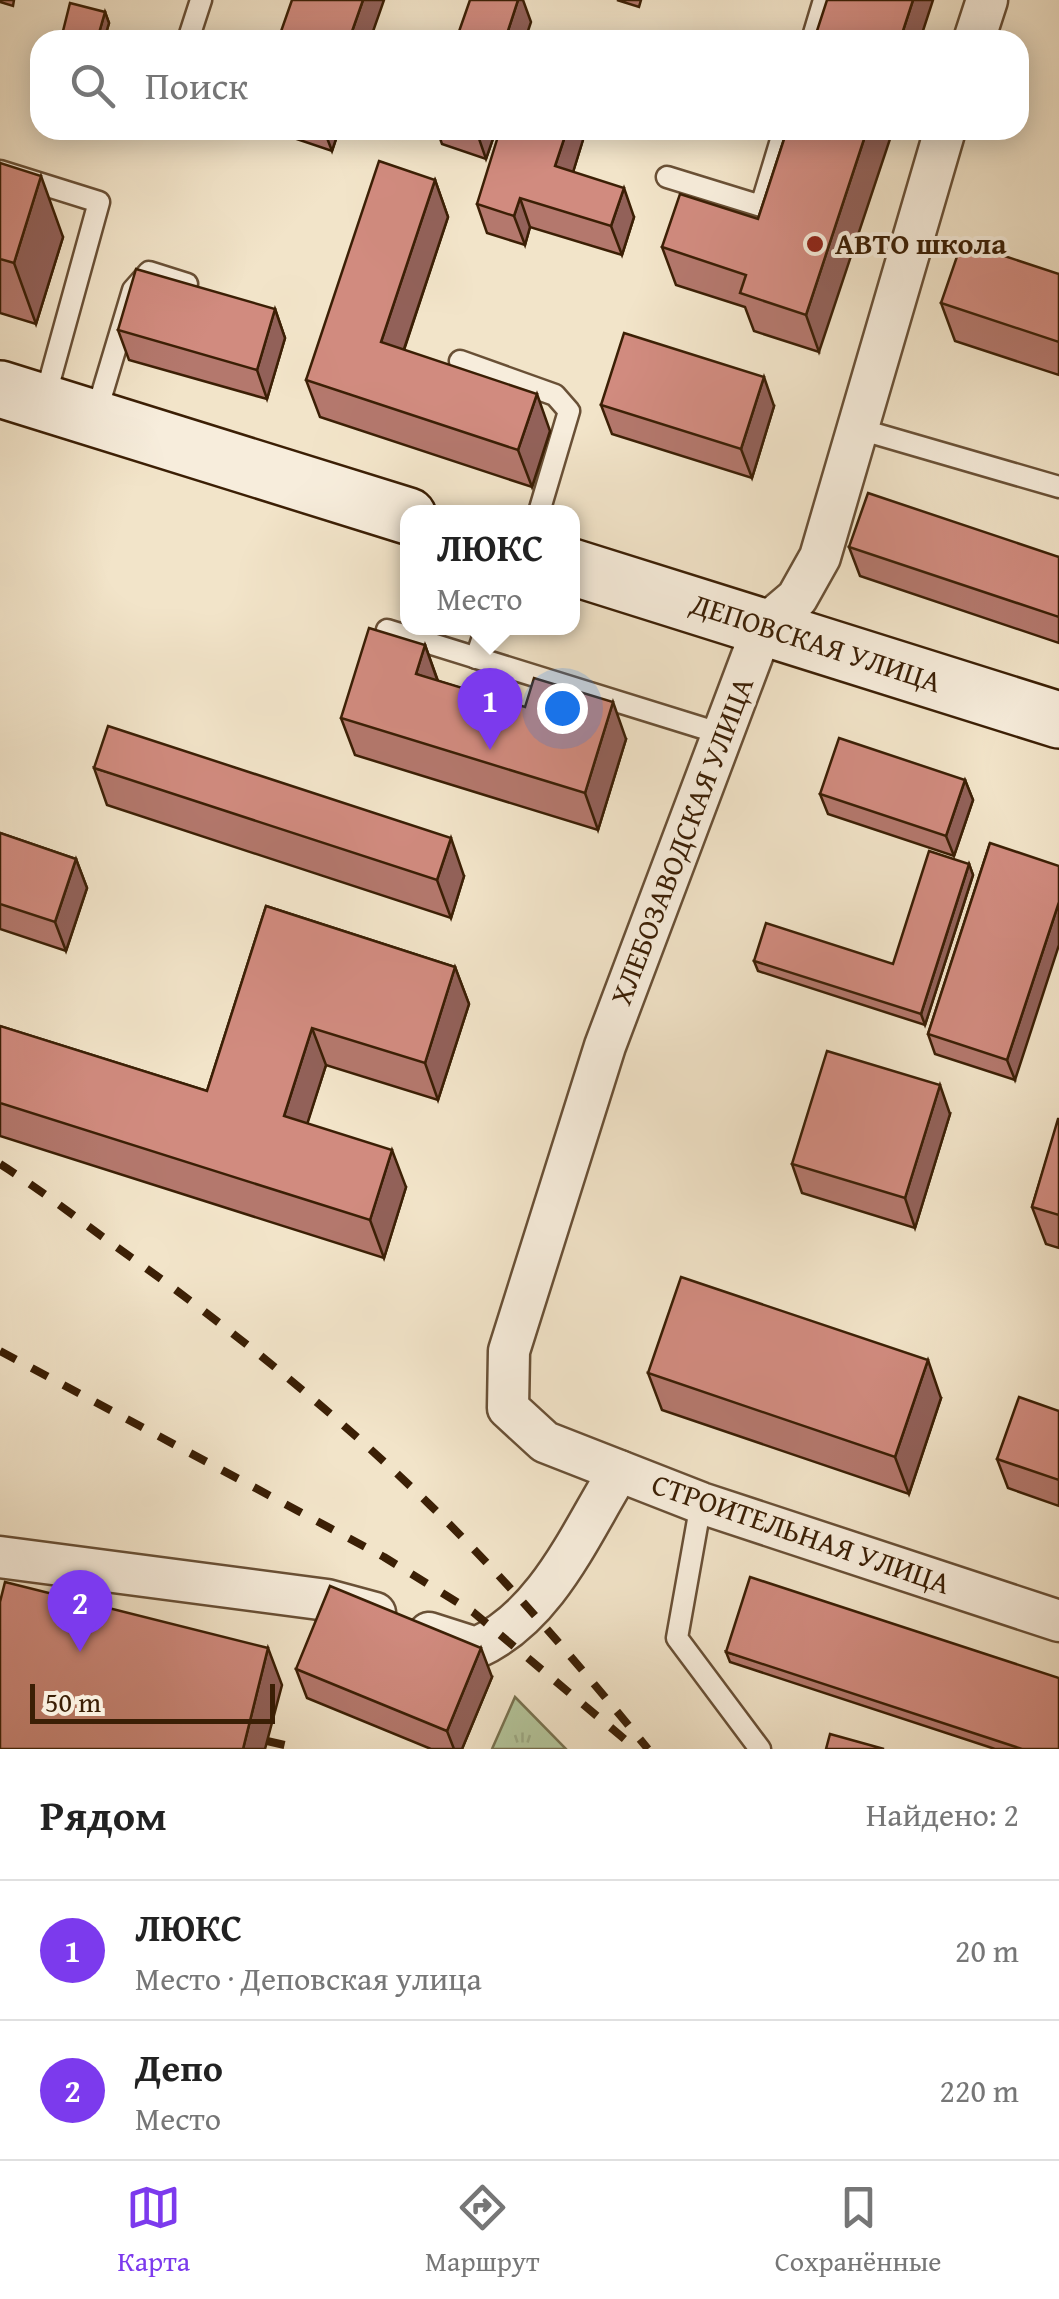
<!DOCTYPE html>
<html lang="ru">
<meta charset="utf-8">
<style>
:root{--surface:#fff;--page:#f6f6f6;--text:#222;--muted:#767676;--line:#e0e0e0;--accent:#7c3aed}
body{margin:0;font-family:"Gentium Book Plus",serif;background:var(--page);color:var(--text)}
.scale{position:absolute;left:30px;bottom:25px;width:245px;box-sizing:border-box;padding-left:10px;border:5px solid #3b1f05;border-top:0;font-size:28px;line-height:35px;white-space:nowrap;color:#3b1f05;-webkit-text-stroke:8px #f7eddc;paint-order:stroke}
.you{position:absolute;left:562px;top:708px;width:35px;height:35px;margin:-25px;border:8px solid #fff;border-radius:50%;background:#1a73e8;box-shadow:0 0 0 15px #1a73e833}
.badge{display:grid;place-items:center;width:65px;height:65px;border-radius:50%;background:var(--accent);color:#fff;font-size:32px;font-weight:700}
.pin{position:absolute;translate:-50% -82px;filter:drop-shadow(0 2px 5px #0008)}
.pin::after{content:'';position:absolute;top:52px;width:35px;height:30px;background:inherit;clip-path:polygon(0 0,100% 0,50% 100%)}
.popup{position:absolute;left:400px;top:505px;width:180px;height:130px;box-sizing:border-box;display:grid;place-content:center;border-radius:20px;background:var(--surface);filter:drop-shadow(0 2px 8px #0005);font-size:32px;white-space:nowrap;color:var(--muted)}
.popup b{font-size:38px;color:var(--text)}
.popup::after{content:'';position:absolute;left:50%;top:100%;margin-left:-20px;border:20px solid transparent;border-top-color:var(--surface)}
.list{margin:0;padding:0;list-style:none}
h2{display:flex;justify-content:space-between;align-items:center;height:130px;margin:0;padding:0 40px;font-size:42px}
h2 small{font-size:32px;font-weight:400;color:var(--muted)}
.list li{display:grid;grid-template-columns:65px 1fr auto;gap:30px;align-items:center;box-sizing:border-box;height:140px;padding:0 40px;border-top:2px solid var(--line)}
.list b{display:block;font-size:38px;white-space:nowrap}
.list p{margin:0;font-size:32px;white-space:nowrap;color:var(--muted)}
.list em{font-size:32px;font-style:normal;color:var(--muted)}
.icon{flex:none;width:55px;height:55px;fill:none;stroke:currentColor;stroke-width:2;stroke-linecap:round;stroke-linejoin:round}
.map{position:relative;flex:none;width:1059px;height:1749px;overflow:hidden}
.search{position:absolute;background:var(--surface);box-shadow:0 5px 25px #0003;left:30px;right:30px;top:30px;height:110px;display:flex;align-items:center;gap:25px;box-sizing:border-box;padding:0 35px;border-radius:30px;color:var(--muted);font-size:38px}
.sheet{height:410px;background:var(--surface)}
nav{display:flex;justify-content:space-around;align-items:center;box-sizing:border-box;height:140px;border-top:2px solid var(--line);background:var(--surface);font-size:28px;color:var(--muted)}
nav a{display:grid;justify-items:center;gap:5px}
nav .on{color:var(--accent)}
.map>svg:first-child{display:block}
.grass{fill:url(#grass-tufts);stroke:#787250;stroke-width:2.5}
.lines{fill:none;stroke-linecap:round;stroke-linejoin:round}
.lane-casing{stroke:#695036;stroke-width:25}
.street-casing{stroke:#695036;stroke-width:45}
.secondary-casing{stroke:#3b1f05;stroke-width:60}
.lane{stroke:#f7eddc;stroke-width:20}
.street{stroke:#f7eddc;stroke-width:40}
.secondary{stroke:#f7eddc;stroke-width:55}
.rail{stroke:#3b1f05;stroke-width:8;stroke-dasharray:18 18;stroke-linecap:butt}
.wall{fill:#b4786d;stroke:#3b1f05;stroke-width:2.5}
.shaded-wall{fill:#926159;stroke:#3b1f05;stroke-width:2.5}
.building{fill:#d18b7f;stroke:#3b1f05;stroke-width:2.5}
.poi-dot{fill:#8f2418;stroke:#f7eddc;stroke-width:4}
.labels{text-anchor:middle;stroke-width:8;stroke-linejoin:round;paint-order:stroke}
.poi-label{font-size:30px;font-weight:bold;fill:#3b1f05;stroke:#f7eddc;text-anchor:start}
.street-label{font-size:30px;fill:#3b1f05;stroke:#f7eddc}
</style>
<div class="map">
<svg width="1059" height="1749" viewBox="0 0 1059 1749">
<defs>
<pattern id="grass-tufts" width="24" height="20" patternUnits="userSpaceOnUse" patternTransform="scale(2.5)"><rect width="24" height="20" fill="#b4c59b"/><path d="M3 7l-1-3M5 7V3M7 7l1-3M15 17l-1-3M17 17v-4M19 17l1-3" fill="none" stroke="#9ca984"/></pattern>
</defs>
<rect width="100%" height="100%" fill="#f2e4c9"/>
<filter id="stains"><feTurbulence type="fractalNoise" baseFrequency=".002" numOctaves="4"/><feColorMatrix values="0 0 0 0 .2 0 0 0 0 .09 0 0 0 0 .02 0 0 0 .5 -.17"/></filter>
<radialGradient id="worn" r=".72"><stop offset=".6" stop-color="#630" stop-opacity="0"/><stop offset="1" stop-color="#630" stop-opacity=".3"/></radialGradient>
<path class="grass" d="M 515,1697 L 566,1749 L 492,1749 Z"/>
<g class="lines">
<defs>
<g id="lane">
<path d="M 188,40 L 201,0"/>
<path d="M 812,40 L 824,0"/>
<path d="M 0,171 L 99,202 L 44,401"/>
<path d="M 667,177 L 761,206 L 784,130"/>
<path d="M 460,361 L 555,395 L 569,411 L 539,512"/>
<path d="M 95,417 L 133,290 L 149,272 L 187,284"/>
<path d="M 859,429 L 1059,487"/>
<path d="M 387,630 L 722,734"/>
<path d="M 476,658 L 486,628"/>
<path d="M 701,1503 L 677,1638 L 760,1749"/>
</g>
<g id="street">
<path d="M 974,40 L 987,0"/>
<path d="M 945,130 L 820,557 L 797,598 L 763,627 L 605,1046 L 509,1351 L 508,1408 L 545,1442 L 701,1503 L 1059,1621"/>
<path d="M 0,1557 L 327,1600 L 375,1613"/>
<path d="M 429,1633 L 476,1648 C 547,1616 580,1534 619,1471"/>
</g>
<g id="secondary">
<path d="M 0,389 L 408,516"/>
<path d="M 572,567 L 1059,720"/>
</g>
</defs>
<use href="#lane" class="lane-casing"/>
<use href="#street" class="street-casing"/>
<use href="#secondary" class="secondary-casing"/>
<use href="#lane" class="lane"/>
<use href="#street" class="street"/>
<use href="#secondary" class="secondary"/>
<g class="rail">
<path d="M 0,1164 C 41,1190 79,1220 118,1248 C 228,1326 333,1411 430,1505 C 508,1581 579,1665 648,1749"/>
<path d="M 0,1351 L 384,1557 L 473,1612 L 628,1742"/>
<path d="M 267,1741 L 302,1749"/>
</g>
</g>
<g class="wall">
<path d="M 0,0 L 14,0 L 13,6 L 0,2 Z"/>
<path d="M 617,0 L 641,0 L 639,7 Z"/>
<path d="M 105,12 L 109,23 L 104,40 L 66,40 L 63,31 Z"/>
<path d="M 270,130 L 339,130 L 332,151 Z"/>
<path d="M 437,130 L 496,130 L 486,159 L 442,144 Z"/>
<path d="M 586,130 L 573,172 L 634,217 L 622,255 L 530,227 L 525,245 L 487,233 L 477,204 Z"/>
<path d="M 787,130 L 819,352 L 754,331 L 745,307 L 676,285 L 662,247 L 758,219 Z"/>
<path d="M 0,163 L 63,237 L 36,324 L 0,313 Z"/>
<path d="M 435,180 L 448,217 L 404,350 L 550,431 L 532,487 L 320,417 L 306,380 Z"/>
<path d="M 1059,274 L 1059,375 L 955,341 L 941,303 Z"/>
<path d="M 275,309 L 285,338 L 267,399 L 129,360 L 118,330 Z"/>
<path d="M 601,405 L 774,406 L 752,478 L 612,434 Z"/>
<path d="M 849,547 L 1059,557 L 1059,643 L 860,576 Z"/>
<path d="M 425,645 L 438,681 L 626,739 L 598,830 L 355,755 L 341,718 Z"/>
<path d="M 94,768 L 464,876 L 451,918 L 107,805 Z"/>
<path d="M 965,780 L 973,800 L 954,856 L 828,814 L 820,794 Z"/>
<path d="M 0,833 L 76,859 L 87,888 L 66,951 L 0,929 Z"/>
<path d="M 990,843 L 1015,1080 L 935,1054 L 928,1034 Z"/>
<path d="M 969,864 L 973,875 L 925,1025 L 758,971 L 754,961 L 893,964 Z"/>
<path d="M 266,906 L 455,967 L 469,1004 L 438,1100 L 326,1065 L 307,1123 L 406,1187 L 384,1258 L 0,1136 L 0,1026 L 207,1091 Z"/>
<path d="M 950,1114 L 915,1228 L 802,1193 L 792,1164 Z"/>
<path d="M 1059,1119 L 1059,1248 L 1046,1244 L 1032,1207 Z"/>
<path d="M 648,1373 L 941,1398 L 909,1494 L 662,1410 Z"/>
<path d="M 1059,1411 L 1059,1506 L 1008,1488 L 997,1459 Z"/>
<path d="M 726,1652 L 1059,1749 L 995,1749 L 730,1662 Z"/>
<path d="M 296,1669 L 492,1677 L 462,1749 L 431,1749 L 307,1698 Z"/>
</g>
<g class="shaded-wall">
<path d="M 363,0 L 384,0 L 370,40 L 349,40 Z"/>
<path d="M 518,0 L 523,0 L 531,22 L 525,40 L 505,40 Z"/>
<path d="M 913,0 L 933,0 L 920,40 L 900,40 Z"/>
<path d="M 105,12 L 109,23 L 104,40 L 97,40 Z"/>
<path d="M 324,130 L 339,130 L 332,151 Z"/>
<path d="M 476,130 L 496,130 L 486,159 Z"/>
<path d="M 567,130 L 586,130 L 566,195 L 555,166 Z"/>
<path d="M 867,130 L 893,130 L 819,352 L 806,315 Z"/>
<path d="M 41,176 L 63,237 L 36,324 L 14,263 Z"/>
<path d="M 435,180 L 448,217 L 394,379 L 381,342 Z"/>
<path d="M 624,188 L 634,217 L 622,255 L 611,226 Z"/>
<path d="M 520,198 L 530,227 L 525,245 L 514,216 Z"/>
<path d="M 275,309 L 285,338 L 267,399 L 257,370 Z"/>
<path d="M 764,377 L 774,406 L 752,478 L 741,449 Z"/>
<path d="M 537,394 L 550,431 L 532,487 L 518,450 Z"/>
<path d="M 425,645 L 438,682 L 416,674 Z"/>
<path d="M 613,702 L 626,739 L 598,830 L 585,793 Z"/>
<path d="M 965,780 L 973,800 L 954,856 L 946,836 Z"/>
<path d="M 451,838 L 464,876 L 451,918 L 437,880 Z"/>
<path d="M 76,859 L 87,888 L 66,951 L 55,922 Z"/>
<path d="M 969,864 L 973,875 L 925,1025 L 921,1014 Z"/>
<path d="M 1059,902 L 1059,945 L 1015,1080 L 1007,1060 Z"/>
<path d="M 455,967 L 469,1004 L 438,1100 L 425,1063 Z"/>
<path d="M 312,1028 L 326,1065 L 298,1153 L 284,1116 Z"/>
<path d="M 940,1085 L 950,1114 L 915,1228 L 905,1198 Z"/>
<path d="M 392,1150 L 406,1187 L 384,1258 L 370,1220 Z"/>
<path d="M 928,1360 L 941,1398 L 909,1494 L 895,1457 Z"/>
<path d="M 268,1648 L 282,1685 L 265,1749 L 243,1749 Z"/>
<path d="M 481,1648 L 492,1677 L 462,1749 L 454,1749 L 447,1731 Z"/>
</g>
<g class="building">
<path d="M 292,0 L 363,0 L 349,40 L 278,40 Z"/>
<path d="M 470,0 L 518,0 L 505,40 L 456,40 Z"/>
<path d="M 827,0 L 913,0 L 900,40 L 814,40 Z"/>
<path d="M 70,3 L 105,12 L 97,40 L 63,31 Z"/>
<path d="M 500,130 L 567,130 L 555,166 L 624,188 L 611,226 L 520,198 L 514,216 L 477,204 Z"/>
<path d="M 787,130 L 867,130 L 806,315 L 740,293 L 746,275 L 662,247 L 680,194 L 758,219 Z"/>
<path d="M 379,161 L 435,180 L 381,342 L 537,394 L 518,450 L 306,380 Z"/>
<path d="M 0,163 L 41,176 L 14,263 L 0,259 Z"/>
<path d="M 962,242 L 1059,274 L 1059,342 L 941,303 Z"/>
<path d="M 136,269 L 275,309 L 257,370 L 118,330 Z"/>
<path d="M 624,333 L 764,377 L 741,449 L 601,405 Z"/>
<path d="M 868,493 L 1059,557 L 1059,617 L 849,547 Z"/>
<path d="M 369,628 L 425,645 L 416,674 L 525,707 L 534,678 L 613,702 L 585,793 L 341,718 Z"/>
<path d="M 108,726 L 451,838 L 437,880 L 94,768 Z"/>
<path d="M 839,738 L 965,780 L 946,836 L 820,794 Z"/>
<path d="M 0,833 L 76,859 L 55,922 L 0,904 Z"/>
<path d="M 990,843 L 1059,866 L 1059,902 L 1007,1060 L 928,1034 Z"/>
<path d="M 929,851 L 969,864 L 921,1014 L 754,961 L 766,923 L 893,964 Z"/>
<path d="M 266,906 L 455,967 L 425,1063 L 312,1028 L 284,1116 L 392,1150 L 370,1220 L 0,1103 L 0,1026 L 207,1091 Z"/>
<path d="M 827,1051 L 940,1085 L 905,1198 L 792,1164 Z"/>
<path d="M 1058,1119 L 1059,1119 L 1059,1215 L 1032,1207 Z"/>
<path d="M 681,1277 L 928,1360 L 895,1457 L 648,1373 Z"/>
<path d="M 1019,1397 L 1059,1411 L 1059,1480 L 997,1459 Z"/>
<path d="M 750,1577 L 1059,1678 L 1059,1749 L 1022,1749 L 726,1652 Z"/>
<path d="M 5,1582 L 268,1648 L 243,1749 L 0,1749 L 0,1602 Z"/>
<path d="M 330,1586 L 481,1648 L 447,1731 L 296,1669 Z"/>
<path d="M 830,1734 L 884,1749 L 826,1749 Z"/>
</g>
<circle class="poi-dot" cx="815" cy="244" r="10"/>
<g class="labels">
<g class="poi-label">
<text x="835" y="254">АВТО школа</text>
</g>
<g class="street-label">
<text transform="translate(816 643) rotate(18)" y="10">ДЕПОВСКАЯ УЛИЦА</text>
<text transform="translate(682 841) rotate(-69)" y="10">ХЛЕБОЗАВОДСКАЯ УЛИЦА</text>
<text transform="translate(801 1534) rotate(19)" y="10">СТРОИТЕЛЬНАЯ УЛИЦА</text>
</g>
</g>
<rect width="100%" height="100%" filter="url(#stains)"/>
<rect width="100%" height="100%" fill="url(#worn)"/>
</svg>
<div class="scale">50 m</div>
<div class="you"></div>
<div class="pin badge" style="left:490px;top:750px">1</div>
<div class="popup"><b>ЛЮКС</b>Место</div>
<div class="pin badge" style="left:80px;top:1652px">2</div>
<div class="search"><svg class="icon" aria-label="search" viewBox="0 0 24 24"><circle cx="10" cy="10" r="6"/><path d="M15 15l6 6"/></svg>Поиск</div>
</div>
<section class="sheet">
<h2>Рядом<small>Найдено: 2</small></h2>
<ul class="list">
<li><span class="badge">1</span><div><b>ЛЮКС</b><p>Место · Деповская улица</p></div><em>20 m</em></li>
<li><span class="badge">2</span><div><b>Депо</b><p>Место</p></div><em>220 m</em></li>
</ul>
</section>
<nav>
<a class="on"><svg class="icon" aria-label="map" viewBox="0 0 24 24"><path d="M3 6l6-2 6 2 6-2v14l-6 2-6-2-6 2zM9 4v14M15 6v14"/></svg>Карта</a>
<a><svg class="icon" aria-label="directions" viewBox="0 0 24 24"><path d="M12 3l9 9-9 9-9-9zM9 14v-3h6M13 9l2 2-2 2"/></svg>Маршрут</a>
<a><svg class="icon" aria-label="saved" viewBox="0 0 24 24"><path d="M7 4h10v16l-5-4-5 4z"/></svg>Сохранённые</a>
</nav>
